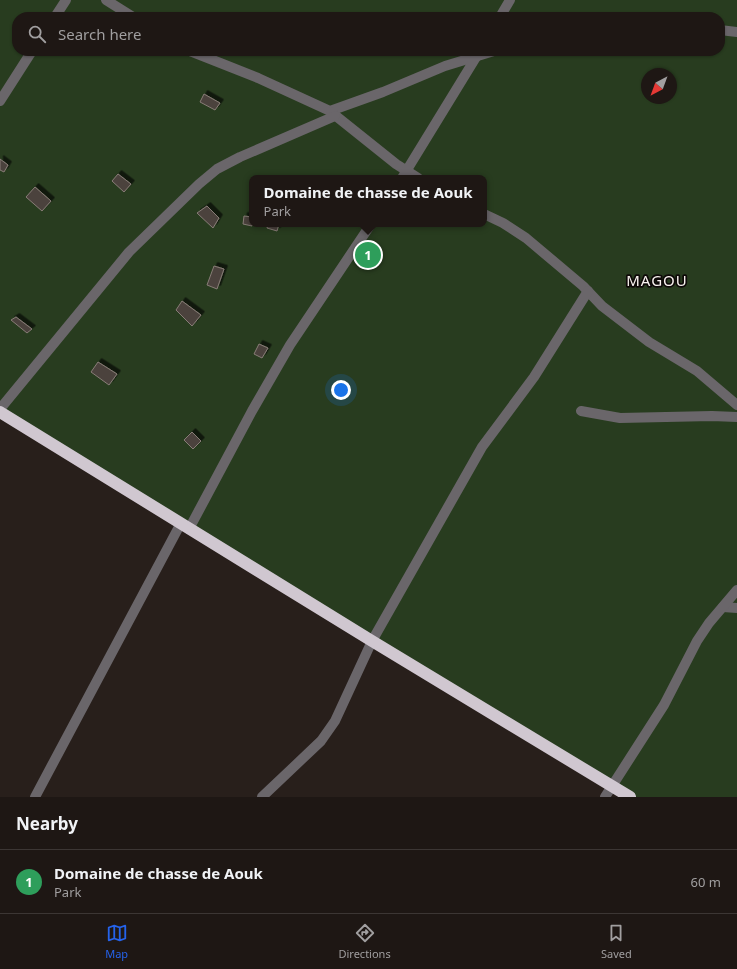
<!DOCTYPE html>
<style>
:root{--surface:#1e1714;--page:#26201d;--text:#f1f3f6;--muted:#a19fa0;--line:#3c3634;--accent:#2563eb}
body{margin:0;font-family:"Noto Sans",sans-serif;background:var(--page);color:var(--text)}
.compass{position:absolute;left:641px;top:68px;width:36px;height:36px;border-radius:50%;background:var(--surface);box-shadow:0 1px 3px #0004;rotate:221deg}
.you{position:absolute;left:341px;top:390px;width:14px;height:14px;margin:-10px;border:3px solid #fff;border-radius:50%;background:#1a73e8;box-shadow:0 0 0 6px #1a73e833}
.badge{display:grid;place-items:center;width:26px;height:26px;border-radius:50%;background:var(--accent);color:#fff;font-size:13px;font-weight:700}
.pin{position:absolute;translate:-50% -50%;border:2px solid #fff;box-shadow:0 1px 4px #0006}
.popup{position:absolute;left:249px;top:175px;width:238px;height:52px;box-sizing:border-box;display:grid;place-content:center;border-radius:8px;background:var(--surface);filter:drop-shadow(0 1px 3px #0005);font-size:13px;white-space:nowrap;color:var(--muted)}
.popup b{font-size:15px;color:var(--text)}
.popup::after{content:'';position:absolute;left:50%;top:100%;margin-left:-8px;border:8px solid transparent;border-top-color:var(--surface)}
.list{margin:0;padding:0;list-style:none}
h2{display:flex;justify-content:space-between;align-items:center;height:52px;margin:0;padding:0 16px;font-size:17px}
h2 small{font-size:13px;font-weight:400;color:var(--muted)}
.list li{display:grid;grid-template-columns:26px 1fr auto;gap:12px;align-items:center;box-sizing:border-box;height:64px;padding:0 16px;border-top:1px solid var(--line)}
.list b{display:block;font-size:15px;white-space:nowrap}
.list p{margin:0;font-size:13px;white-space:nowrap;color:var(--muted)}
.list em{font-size:13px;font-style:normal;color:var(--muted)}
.icon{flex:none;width:22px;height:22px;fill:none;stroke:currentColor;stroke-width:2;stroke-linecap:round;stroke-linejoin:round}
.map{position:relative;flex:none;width:737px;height:797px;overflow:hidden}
.search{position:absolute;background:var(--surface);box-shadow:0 1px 3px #0004;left:12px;right:12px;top:12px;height:44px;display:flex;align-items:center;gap:10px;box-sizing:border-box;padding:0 14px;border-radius:16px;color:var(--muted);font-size:15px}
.sheet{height:116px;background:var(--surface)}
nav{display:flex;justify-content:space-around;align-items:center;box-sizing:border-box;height:56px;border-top:1px solid var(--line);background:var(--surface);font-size:11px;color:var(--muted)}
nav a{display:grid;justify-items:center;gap:2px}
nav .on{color:var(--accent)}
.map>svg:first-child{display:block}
.green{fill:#283c1f;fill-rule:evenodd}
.building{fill:#4c433e;stroke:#877c76;filter:url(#shadow)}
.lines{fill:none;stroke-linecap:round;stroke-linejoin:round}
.minor{stroke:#6a666a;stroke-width:10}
.highway{stroke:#d0c7d0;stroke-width:12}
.labels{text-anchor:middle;stroke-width:3.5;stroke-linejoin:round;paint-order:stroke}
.neighbourhood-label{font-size:15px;letter-spacing:1px;fill:#f9f2ef;stroke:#0e0a08}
</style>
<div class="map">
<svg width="737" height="797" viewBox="0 0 737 797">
<defs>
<filter id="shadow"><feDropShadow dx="3.5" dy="-3.5" stdDeviation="0" flood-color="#0009"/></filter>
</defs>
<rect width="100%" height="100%" fill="#281f1b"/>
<path class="green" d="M 0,0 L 737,0 L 737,797 L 630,797 L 0,412 ZM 17,17 L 720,17 L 720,51 L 17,51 ZM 647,74 L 671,74 L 671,98 L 647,98 ZM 252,178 L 484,178 L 484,224 L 252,224 Z"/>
<g class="building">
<path d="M 204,94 L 220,103 L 215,110 L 200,102 Z"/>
<path d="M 0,159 L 8,165 L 4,172 L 0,170 Z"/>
<path d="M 118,174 L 131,184 L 124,192 L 112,181 Z"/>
<path d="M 35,187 L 51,201 L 42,211 L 26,197 Z"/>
<path d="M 207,206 L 219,218 L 213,228 L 197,213 Z"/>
<path d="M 244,216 L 252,217 L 252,226 L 243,224 Z"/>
<path d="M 268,224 L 279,224 L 277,231 L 267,228 Z"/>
<path d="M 214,266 L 224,269 L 217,289 L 207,285 Z"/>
<path d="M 182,301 L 201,315 L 192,326 L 176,310 Z"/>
<path d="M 16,317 L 32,329 L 27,333 L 11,320 Z"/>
<path d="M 259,344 L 268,348 L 262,358 L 254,354 Z"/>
<path d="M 98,362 L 117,374 L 109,385 L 91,372 Z"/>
<path d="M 192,432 L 201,441 L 193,449 L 184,440 Z"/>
</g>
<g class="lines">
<g class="minor">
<path d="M 106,0 L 133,17"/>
<path d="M 55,17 L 66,0"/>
<path d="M 500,17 L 510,0"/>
<path d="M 720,30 L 737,32"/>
<path d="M 190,51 L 258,78 L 330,111 L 383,92 L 445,66 L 494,51"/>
<path d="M 0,101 L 32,51"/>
<path d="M 331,112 L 396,164 L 418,178"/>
<path d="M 402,178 L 478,54"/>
<path d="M 484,214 L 503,223 L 526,238 L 583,286 L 602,306 L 649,342 L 697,371 L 737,405"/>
<path d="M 0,409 L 129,252 L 199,184 L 217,169 L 240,157 L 335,116"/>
<path d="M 581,411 L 620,418 L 712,416 L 737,417"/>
<path d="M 189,529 L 252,411 L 290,345 L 371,224"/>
<path d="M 723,607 L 737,608"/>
<path d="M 35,797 L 181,523"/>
<path d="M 262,797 L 321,741 L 335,721 L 372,641 L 482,447 L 534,377 L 588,291"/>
<path d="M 605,797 L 664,705 L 697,641 L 709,623 L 737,590"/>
</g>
<path class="highway" d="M 0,412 L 372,641 L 630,797"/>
</g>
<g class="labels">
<g class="neighbourhood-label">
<text x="657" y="286">MAGOU</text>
</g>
</g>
</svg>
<svg class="compass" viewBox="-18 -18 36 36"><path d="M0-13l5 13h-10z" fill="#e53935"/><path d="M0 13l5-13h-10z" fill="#a19fa0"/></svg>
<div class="you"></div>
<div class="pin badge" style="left:368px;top:255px;background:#2e9e5b">1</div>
<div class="popup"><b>Domaine de chasse de Aouk</b>Park</div>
<div class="search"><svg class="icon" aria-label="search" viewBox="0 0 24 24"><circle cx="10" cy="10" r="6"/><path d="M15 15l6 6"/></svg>Search here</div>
</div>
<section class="sheet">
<h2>Nearby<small></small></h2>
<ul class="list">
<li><span class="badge" style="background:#2e9e5b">1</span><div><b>Domaine de chasse de Aouk</b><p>Park</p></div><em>60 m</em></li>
</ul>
</section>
<nav>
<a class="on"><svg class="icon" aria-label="map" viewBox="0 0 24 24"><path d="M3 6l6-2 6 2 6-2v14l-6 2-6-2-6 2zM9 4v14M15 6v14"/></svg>Map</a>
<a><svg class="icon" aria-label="directions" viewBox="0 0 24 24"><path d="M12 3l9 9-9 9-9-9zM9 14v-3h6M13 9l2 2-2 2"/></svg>Directions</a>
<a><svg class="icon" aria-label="saved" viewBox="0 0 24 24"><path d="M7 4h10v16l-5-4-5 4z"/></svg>Saved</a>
</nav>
